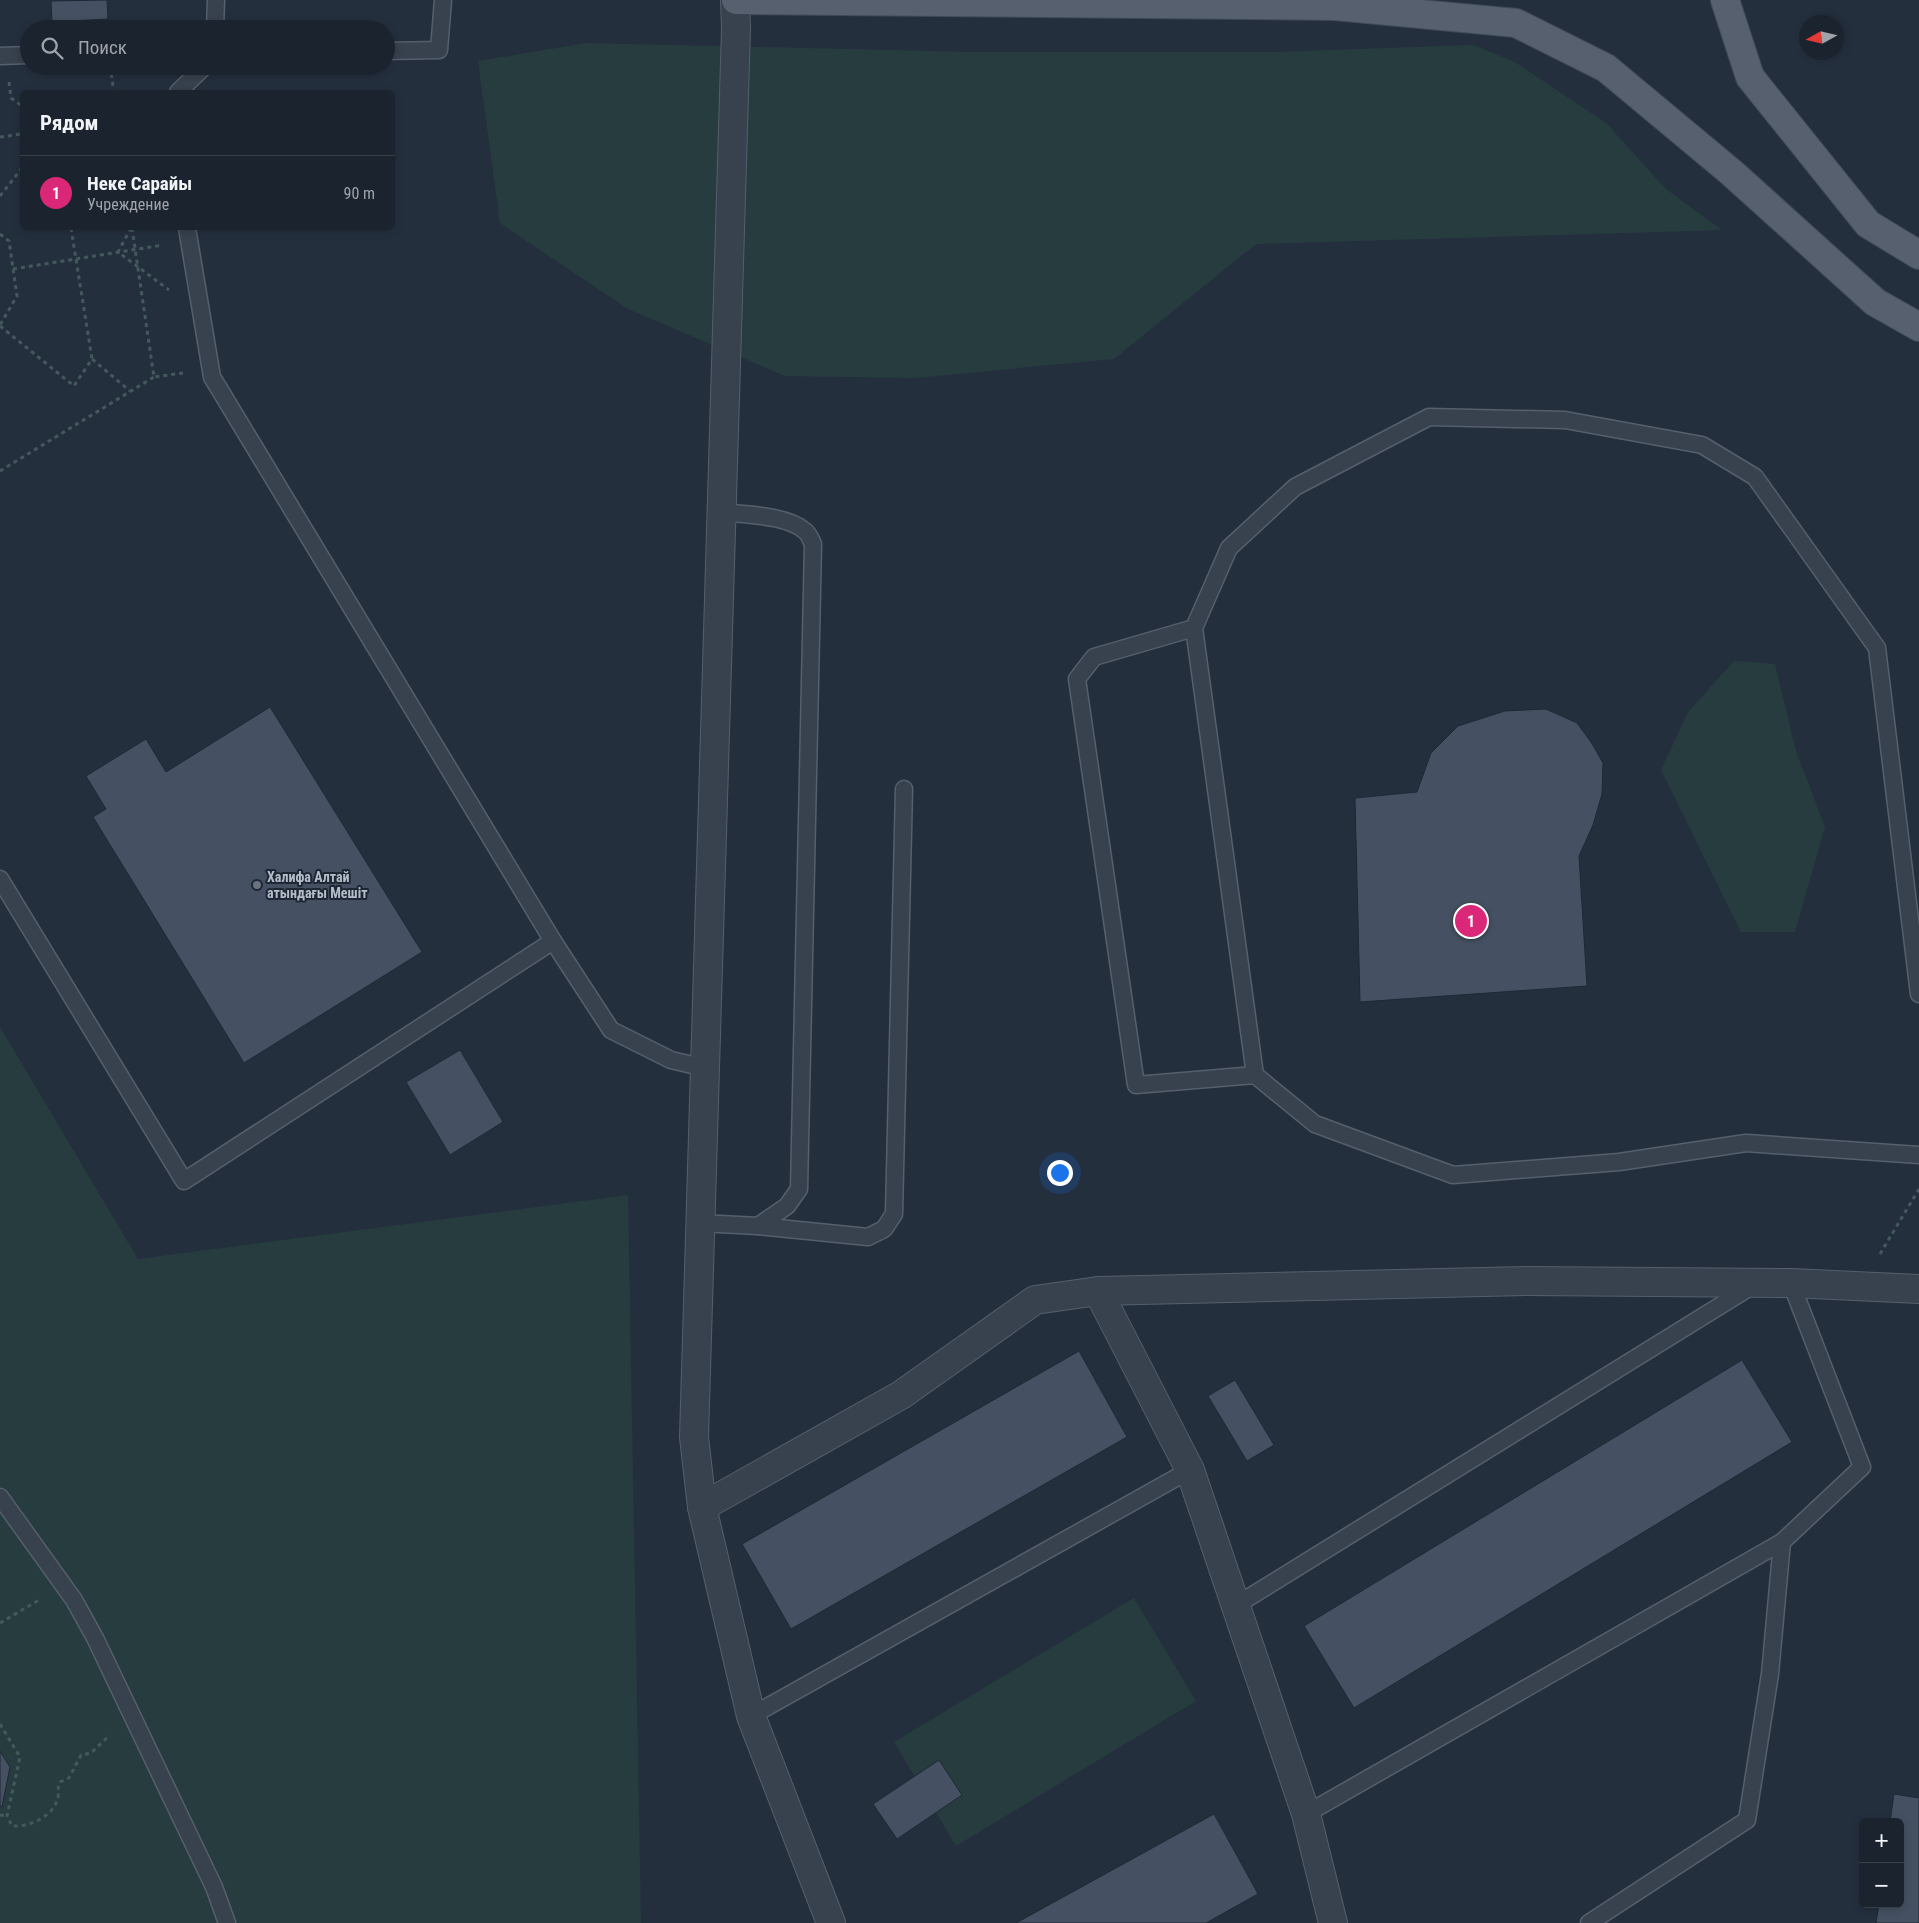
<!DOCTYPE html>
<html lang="ru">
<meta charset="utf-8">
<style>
:root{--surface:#1b232e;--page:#282f3a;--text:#f1f3f6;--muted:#a0a4aa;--line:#39404a;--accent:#db2777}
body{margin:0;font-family:"Roboto Condensed",sans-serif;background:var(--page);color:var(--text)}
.controls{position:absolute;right:15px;bottom:15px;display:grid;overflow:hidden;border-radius:8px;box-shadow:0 2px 8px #0003}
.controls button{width:45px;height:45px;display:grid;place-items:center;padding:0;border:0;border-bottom:1px solid var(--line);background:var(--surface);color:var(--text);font:25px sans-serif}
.compass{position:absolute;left:1799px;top:15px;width:45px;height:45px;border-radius:50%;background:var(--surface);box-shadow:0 2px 8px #0003;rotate:262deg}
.you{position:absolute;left:1059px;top:1172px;width:18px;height:18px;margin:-12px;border:4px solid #fff;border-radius:50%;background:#1a73e8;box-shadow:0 0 0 8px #1a73e833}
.badge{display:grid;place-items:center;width:32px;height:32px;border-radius:50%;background:var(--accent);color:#fff;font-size:16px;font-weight:700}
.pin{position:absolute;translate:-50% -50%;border:2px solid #fff;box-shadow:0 1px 5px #0006}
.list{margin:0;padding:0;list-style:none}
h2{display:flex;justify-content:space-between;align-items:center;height:65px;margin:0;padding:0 20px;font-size:21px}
h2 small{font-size:16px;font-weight:400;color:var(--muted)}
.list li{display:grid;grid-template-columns:32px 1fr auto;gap:15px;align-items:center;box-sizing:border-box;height:75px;padding:0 20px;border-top:1px solid var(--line)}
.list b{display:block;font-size:19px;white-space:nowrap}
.list p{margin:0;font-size:16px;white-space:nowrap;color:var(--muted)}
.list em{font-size:16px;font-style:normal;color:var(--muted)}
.icon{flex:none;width:28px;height:28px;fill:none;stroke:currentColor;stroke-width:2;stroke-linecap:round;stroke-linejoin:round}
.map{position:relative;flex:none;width:1919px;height:1923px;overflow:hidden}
.search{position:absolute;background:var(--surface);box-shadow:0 2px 8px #0003;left:20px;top:20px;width:375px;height:55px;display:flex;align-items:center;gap:12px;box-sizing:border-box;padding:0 18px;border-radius:28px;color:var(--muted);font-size:19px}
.panel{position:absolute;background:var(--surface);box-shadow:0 2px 8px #0003;left:20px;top:90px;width:375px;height:140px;border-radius:8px}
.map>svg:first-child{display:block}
.green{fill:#263c3f}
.building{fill:#455162;stroke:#1f2835}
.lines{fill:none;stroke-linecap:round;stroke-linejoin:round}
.service-casing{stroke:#565f6c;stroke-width:19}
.minor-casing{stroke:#565f6c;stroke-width:30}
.primary-casing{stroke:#414a57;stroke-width:30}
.path{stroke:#44595c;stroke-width:3;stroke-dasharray:4 4;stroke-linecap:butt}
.service{stroke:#38414e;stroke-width:16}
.minor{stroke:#38414e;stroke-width:28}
.primary{stroke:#56606e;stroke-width:28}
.worship-dot{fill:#6b7280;stroke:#1d2633;stroke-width:2}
.labels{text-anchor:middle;stroke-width:4;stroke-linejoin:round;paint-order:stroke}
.poi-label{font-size:14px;font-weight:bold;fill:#b4bcc9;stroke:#1d2633;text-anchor:start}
</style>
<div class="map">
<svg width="1919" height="1923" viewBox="0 0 1919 1923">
<rect width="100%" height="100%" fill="#242f3e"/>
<g class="green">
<path d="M 587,43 L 973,52 L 1276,52 L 1473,45 L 1515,62 L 1606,123 L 1666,189 L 1722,230 L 1256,244 L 1114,359 L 915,378 L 785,376 L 628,309 L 500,223 L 478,61 Z"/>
<path d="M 1734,661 L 1775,664 L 1796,751 L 1825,827 L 1795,932 L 1741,932 L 1661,770 L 1688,712 Z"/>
<path d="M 0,1027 L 138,1259 L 628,1195 L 641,1923 L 0,1923 Z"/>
<path d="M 1134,1598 L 1196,1701 L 956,1846 L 894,1742 Z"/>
</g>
<g class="building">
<path d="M 107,0 L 108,19 L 52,22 L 51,1 Z"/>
<path d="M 270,707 L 422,952 L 244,1063 L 93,817 L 106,809 L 86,776 L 146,739 L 166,772 Z"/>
<path d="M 1546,709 L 1577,723 L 1591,742 L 1603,763 L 1602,794 L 1593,825 L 1579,856 L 1587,986 L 1360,1002 L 1355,798 L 1417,792 L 1431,753 L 1458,726 L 1505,711 Z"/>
<path d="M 460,1050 L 503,1122 L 450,1155 L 406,1082 Z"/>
<path d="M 1079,1351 L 1127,1437 L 791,1629 L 742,1544 Z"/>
<path d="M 1742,1360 L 1792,1442 L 1354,1708 L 1304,1626 Z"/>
<path d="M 1235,1380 L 1274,1445 L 1247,1461 L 1208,1396 Z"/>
<path d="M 0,1751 L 10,1767 L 2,1807 L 0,1806 Z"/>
<path d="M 939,1760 L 962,1795 L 897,1839 L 873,1804 Z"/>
<path d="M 1894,1794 L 1919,1798 L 1919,1923 L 1876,1923 L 1879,1904 L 1900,1904 L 1900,1822 L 1890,1822 Z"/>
<path d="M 1214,1814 L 1258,1894 L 1206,1923 L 1016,1923 Z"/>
</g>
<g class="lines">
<defs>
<g id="service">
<path d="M 215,29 L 216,0"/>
<path d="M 386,51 L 439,50 L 443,0"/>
<path d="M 0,56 L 29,55"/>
<path d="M 178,92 L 205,66"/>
<path d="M 1194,628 L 1255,1075"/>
<path d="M 0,879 L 184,1181 L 553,941 L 212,377 L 187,228"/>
<path d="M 553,941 L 611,1030 L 671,1060 L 705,1068"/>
<path d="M 1919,994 L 1877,648 L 1755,477 L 1702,445 L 1565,420 L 1429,417 L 1295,487 L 1229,548 L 1194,628 L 1094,657 L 1077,679 L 1136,1085 L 1255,1075 L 1315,1124 L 1453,1175 L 1619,1162 L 1746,1143 L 1919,1155"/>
<path d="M 700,1223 L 758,1226 L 787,1206 L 799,1189 L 813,544 C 811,540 809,534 805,531 C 787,515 746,515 722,512"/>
<path d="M 758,1226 L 868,1237 L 884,1229 L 894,1214 L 904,789"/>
<path d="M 0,1497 L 74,1600 L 95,1638 L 214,1887 L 227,1923"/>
<path d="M 1235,1606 L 1752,1286"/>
<path d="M 751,1716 L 1190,1470"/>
<path d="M 1306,1814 L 1782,1542 L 1862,1467 L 1791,1283"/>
<path d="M 1589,1923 L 1747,1820 L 1770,1674 L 1782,1542"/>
</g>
<g id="minor">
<path d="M 735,0 L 736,28 L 694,1437 L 702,1507 L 751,1716 L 831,1923"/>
<path d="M 1098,1291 L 1190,1470 L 1306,1814 L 1333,1923"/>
<path d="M 702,1507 L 901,1395 L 1035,1300 L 1098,1291 L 1527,1281 L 1791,1283 L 1919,1289"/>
</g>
<g id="primary">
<path d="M 736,0 L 1335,6 L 1516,23 L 1606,68 L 1732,173 L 1875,302 L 1919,327"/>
<path d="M 1725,0 L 1750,77 L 1868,224 L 1919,255"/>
</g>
</defs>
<use href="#service" class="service-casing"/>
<use href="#minor" class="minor-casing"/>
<use href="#primary" class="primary-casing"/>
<g class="path">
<path d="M 110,66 L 114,92"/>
<path d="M 9,82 L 11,98 L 22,106"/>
<path d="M 0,137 L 22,134"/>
<path d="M 0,196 L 22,168"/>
<path d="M 71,228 L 92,359"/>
<path d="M 131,228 L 118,252 L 169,290"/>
<path d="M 132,228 L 154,377 L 183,373"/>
<path d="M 0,234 L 9,241 L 17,296 L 0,325"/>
<path d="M 13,269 L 163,245"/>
<path d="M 0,326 L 74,386 L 92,359 L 130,391"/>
<path d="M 0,471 L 154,377"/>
<path d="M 1880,1254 L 1919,1189"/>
<path d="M 0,1623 L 39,1600"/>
<path d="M 0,1724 L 20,1757 L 7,1816 L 12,1826 C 29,1827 54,1817 58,1797 C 59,1791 57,1788 60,1782 L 69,1778 L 81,1755 L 91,1753 L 110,1735"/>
<path d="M 0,1815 L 7,1816"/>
</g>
<use href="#service" class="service"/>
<use href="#minor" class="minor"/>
<use href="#primary" class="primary"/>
</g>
<circle class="worship-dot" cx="257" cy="885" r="5"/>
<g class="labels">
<g class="poi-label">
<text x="267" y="882">Халифа Алтай<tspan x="267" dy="16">атындағы Мешіт</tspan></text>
</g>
</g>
</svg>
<div class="controls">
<button>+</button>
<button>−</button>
</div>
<svg class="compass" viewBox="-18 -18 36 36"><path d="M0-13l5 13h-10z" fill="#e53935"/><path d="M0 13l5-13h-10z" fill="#a0a4aa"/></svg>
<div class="you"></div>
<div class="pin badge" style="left:1471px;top:921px">1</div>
<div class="search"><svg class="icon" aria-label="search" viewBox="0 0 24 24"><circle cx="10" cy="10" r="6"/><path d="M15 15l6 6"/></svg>Поиск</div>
<section class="panel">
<h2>Рядом<small></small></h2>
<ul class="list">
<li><span class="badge">1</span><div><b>Неке Сарайы</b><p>Учреждение</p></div><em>90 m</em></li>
</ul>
</section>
</div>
